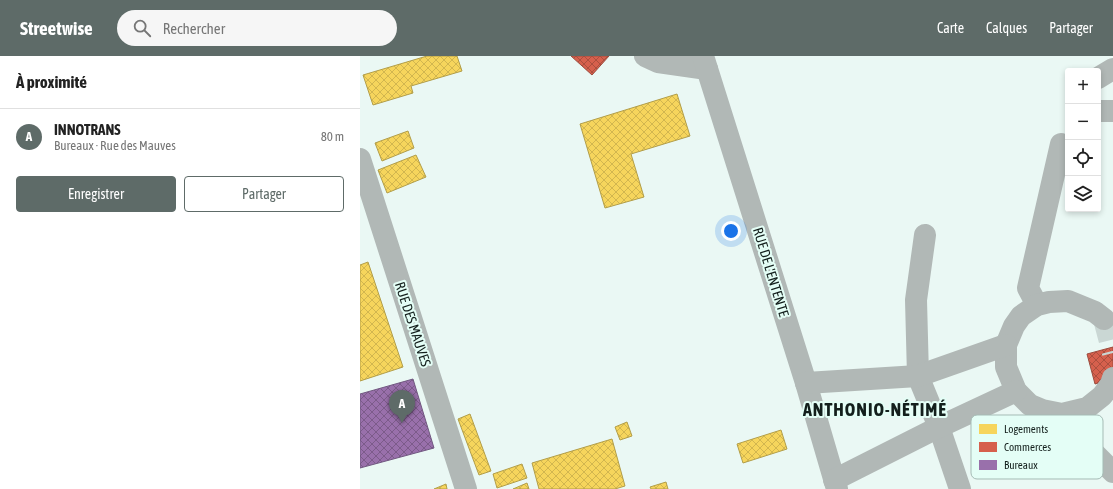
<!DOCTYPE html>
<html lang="fr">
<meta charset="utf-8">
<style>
:root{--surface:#fff;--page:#f6f6f6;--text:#222;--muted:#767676;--line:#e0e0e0;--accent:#5e6b68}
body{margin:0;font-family:"Asap Condensed",sans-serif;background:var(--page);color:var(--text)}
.controls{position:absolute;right:12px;top:12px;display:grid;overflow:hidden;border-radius:4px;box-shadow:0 2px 6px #0003}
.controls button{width:36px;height:36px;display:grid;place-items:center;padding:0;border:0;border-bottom:1px solid var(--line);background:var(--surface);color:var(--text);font:20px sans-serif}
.you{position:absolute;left:371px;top:175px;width:14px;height:14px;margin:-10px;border:3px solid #fff;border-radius:50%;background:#1a73e8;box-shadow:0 0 0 6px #1a73e833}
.badge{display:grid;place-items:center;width:26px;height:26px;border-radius:50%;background:var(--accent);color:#fff;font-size:13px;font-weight:700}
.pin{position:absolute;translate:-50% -33px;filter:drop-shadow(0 1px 2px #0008)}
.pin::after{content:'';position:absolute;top:21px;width:14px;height:12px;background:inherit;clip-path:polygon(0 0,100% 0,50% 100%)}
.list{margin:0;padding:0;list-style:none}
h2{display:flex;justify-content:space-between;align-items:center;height:52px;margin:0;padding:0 16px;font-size:17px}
h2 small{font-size:13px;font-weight:400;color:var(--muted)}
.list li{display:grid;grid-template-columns:26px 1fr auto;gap:12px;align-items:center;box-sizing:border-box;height:56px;padding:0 16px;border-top:1px solid var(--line)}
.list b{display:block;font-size:15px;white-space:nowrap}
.list p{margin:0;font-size:13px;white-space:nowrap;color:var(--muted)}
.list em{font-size:13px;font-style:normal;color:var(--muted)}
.actions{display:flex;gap:8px;padding:12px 16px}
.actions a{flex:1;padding:9px 0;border:1px solid var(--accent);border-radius:4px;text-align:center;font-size:14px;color:var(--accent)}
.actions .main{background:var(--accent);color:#fff}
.icon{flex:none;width:22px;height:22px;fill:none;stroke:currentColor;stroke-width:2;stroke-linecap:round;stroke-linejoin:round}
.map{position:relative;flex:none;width:753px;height:433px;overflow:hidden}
header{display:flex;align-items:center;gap:24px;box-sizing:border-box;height:56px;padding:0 20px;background:var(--accent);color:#fff}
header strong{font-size:19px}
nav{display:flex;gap:22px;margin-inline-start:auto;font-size:14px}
.search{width:280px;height:36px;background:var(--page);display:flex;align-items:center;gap:10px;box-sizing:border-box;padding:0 14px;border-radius:22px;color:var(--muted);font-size:15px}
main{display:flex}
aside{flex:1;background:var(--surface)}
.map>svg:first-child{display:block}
.homes{fill:url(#homes-cross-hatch);stroke:#b29e49}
.shops{fill:url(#shops-cross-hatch);stroke:#9c4c3e}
.offices{fill:url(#offices-cross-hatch);stroke:#715880}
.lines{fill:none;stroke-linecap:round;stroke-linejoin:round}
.minor-tunnel{stroke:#cad7d4;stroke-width:22;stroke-dasharray:22 11;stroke-linecap:butt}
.minor{stroke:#b1b8b6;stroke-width:22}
.labels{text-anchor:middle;stroke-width:4;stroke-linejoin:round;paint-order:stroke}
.street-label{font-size:14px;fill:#131f1c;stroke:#e4fef6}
.district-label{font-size:18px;font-weight:bold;letter-spacing:1px;fill:#131f1c;stroke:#e4fef6}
.key{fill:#e4fef6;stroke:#a5bbb5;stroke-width:1}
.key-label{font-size:11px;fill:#131f1c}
</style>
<header>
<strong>Streetwise</strong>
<div class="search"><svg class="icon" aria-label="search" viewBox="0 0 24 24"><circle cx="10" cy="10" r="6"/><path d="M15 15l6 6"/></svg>Rechercher</div>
<nav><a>Carte</a><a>Calques</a><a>Partager</a></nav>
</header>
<main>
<aside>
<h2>À proximité<small></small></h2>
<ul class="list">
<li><span class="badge">A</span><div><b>INNOTRANS</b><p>Bureaux · Rue des Mauves</p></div><em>80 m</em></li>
</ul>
<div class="actions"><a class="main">Enregistrer</a><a>Partager</a></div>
</aside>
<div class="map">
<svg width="753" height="433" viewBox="0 0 753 433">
<defs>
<pattern id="homes-cross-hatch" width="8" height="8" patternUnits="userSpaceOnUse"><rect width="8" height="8" fill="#f6d55c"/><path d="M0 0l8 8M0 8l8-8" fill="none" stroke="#d2b64f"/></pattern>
<pattern id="shops-cross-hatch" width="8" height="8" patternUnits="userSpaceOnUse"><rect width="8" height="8" fill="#d6604d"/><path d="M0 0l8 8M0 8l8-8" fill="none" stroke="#ac4f3f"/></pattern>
<pattern id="offices-cross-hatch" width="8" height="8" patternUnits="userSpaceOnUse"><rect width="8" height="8" fill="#9970ab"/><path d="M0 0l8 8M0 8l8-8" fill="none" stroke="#7c5b8a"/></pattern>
</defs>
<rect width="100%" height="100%" fill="#eaf8f4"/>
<g class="homes">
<path d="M 67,0 L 97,0 L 102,15 L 51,30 L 53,37 L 13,49 L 3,19 Z"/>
<path d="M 317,38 L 330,80 L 271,98 L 284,141 L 245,152 L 220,68 Z"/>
<path d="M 48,75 L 54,92 L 22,105 L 15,87 Z"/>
<path d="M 56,99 L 66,121 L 27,137 L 18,114 Z"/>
<path d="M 8,206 L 43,311 L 0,325 L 0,209 Z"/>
<path d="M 110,358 L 131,415 L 119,419 L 98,363 Z"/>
<path d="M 267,366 L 272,380 L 260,384 L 255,371 Z"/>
<path d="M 421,374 L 427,393 L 383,407 L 377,388 Z"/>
<path d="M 252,383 L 265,430 L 255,433 L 179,433 L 172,407 Z"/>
<path d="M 162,408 L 167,422 L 137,432 L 133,418 Z"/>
<path d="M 306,426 L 308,433 L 291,433 L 290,431 Z"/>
<path d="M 167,427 L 169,433 L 153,433 Z"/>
<path d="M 86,428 L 87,433 L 74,433 Z"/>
</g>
<g class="shops">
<path d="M 211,0 L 249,0 L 232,19 Z"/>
<path d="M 753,291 L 753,323 L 735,328 L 727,298 Z"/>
</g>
<path class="offices" d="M 53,323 L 74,392 L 0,412 L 0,338 Z"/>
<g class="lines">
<path class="minor-tunnel" d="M 744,263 L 753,297"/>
<g class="minor">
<path d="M 285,0 L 298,6 L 347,13"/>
<path d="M 343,0 L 446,327 L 477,433"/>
<path d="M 738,22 L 753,13"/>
<path d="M 738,55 L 753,55"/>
<path d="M 0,103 L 106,433"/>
<path d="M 565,179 L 556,244 L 558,320 L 579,371 L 600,433"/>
<path d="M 677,249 L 668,232 L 701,88"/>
<path d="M 744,263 L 735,256 L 708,245 L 689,246 L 677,249 L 661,260 L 654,270 L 646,289 L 646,311 L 656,335 L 670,349 L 682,354 L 702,358 L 727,352 L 742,340 L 751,328 L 753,322"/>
<path d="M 446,327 L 558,320 L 646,289"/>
<path d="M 702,358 L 731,394 L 753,416"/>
<path d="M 474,424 L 579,371 L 656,335"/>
</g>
</g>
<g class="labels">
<g class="street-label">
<text transform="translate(411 216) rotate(73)" y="5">RUE DE L'ENTENTE</text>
<text transform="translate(53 268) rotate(72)" y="5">RUE DES MAUVES</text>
</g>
<g class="district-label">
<text x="515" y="360">ANTHONIO-NÉTIMÉ</text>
</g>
</g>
<rect x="611" y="359" width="132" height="64" rx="6" class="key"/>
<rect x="619" y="368" width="18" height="10" fill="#f6d55c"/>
<rect x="619" y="386" width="18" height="10" fill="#d6604d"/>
<rect x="619" y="404" width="18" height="10" fill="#9970ab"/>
<g class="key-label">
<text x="644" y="377">Logements</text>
<text x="644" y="395">Commerces</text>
<text x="644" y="413">Bureaux</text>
</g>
</svg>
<div class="controls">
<button>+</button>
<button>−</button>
<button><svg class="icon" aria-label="locate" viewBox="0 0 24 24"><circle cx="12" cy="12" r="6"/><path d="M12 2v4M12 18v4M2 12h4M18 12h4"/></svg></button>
<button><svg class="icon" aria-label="layers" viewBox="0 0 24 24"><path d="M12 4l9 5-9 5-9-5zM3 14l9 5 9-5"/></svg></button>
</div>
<div class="you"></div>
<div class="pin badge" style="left:42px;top:367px">A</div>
</div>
</main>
